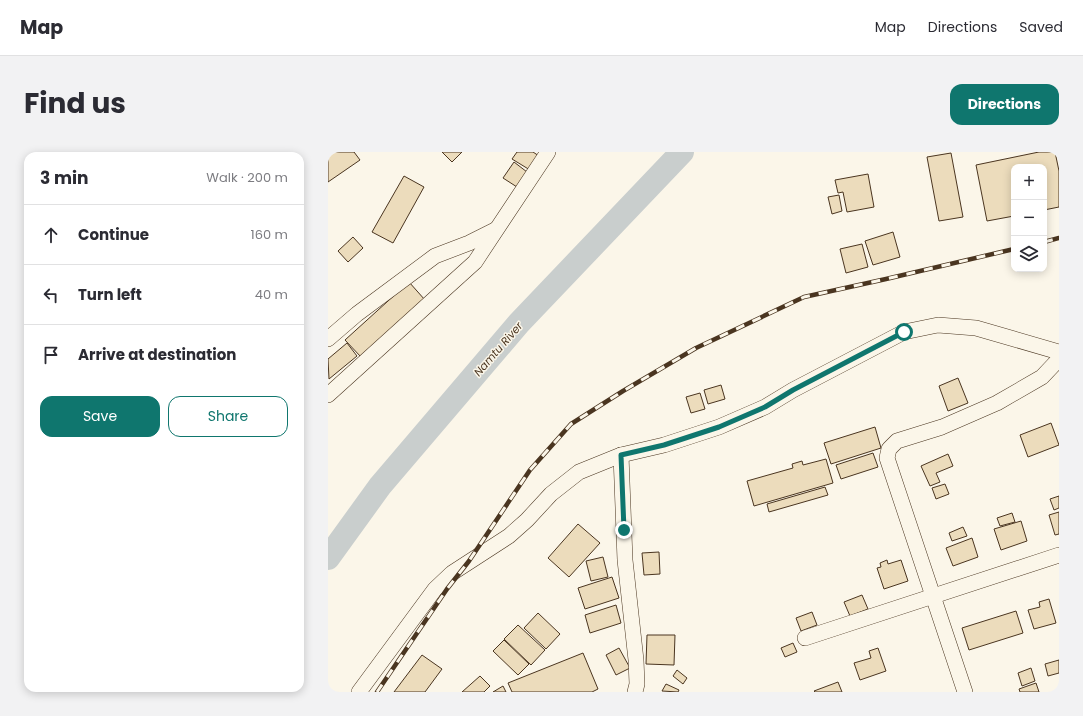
<!DOCTYPE html>
<meta charset="utf-8">
<style>
:root{--surface:#fff;--page:#f2f2f3;--text:#2b2b33;--muted:#7c7c81;--line:#e1e1e2;--accent:#0f766e}
body{margin:0;font-family:Poppins,sans-serif;background:var(--page);color:var(--text)}
.controls{position:absolute;right:12px;top:12px;display:grid;overflow:hidden;border-radius:8px;box-shadow:0 2px 10px #0003}
.controls button{width:36px;height:36px;display:grid;place-items:center;padding:0;border:0;border-bottom:1px solid var(--line);background:var(--surface);color:var(--text);font:20px sans-serif}
.stop{position:absolute;width:12px;height:12px;margin:-9px;border:3px solid #0f766e;border-radius:50%;background:#fff}
.stop.end{background:#0f766e;border-color:#fff;box-shadow:0 1px 4px #0008}
.list{margin:0;padding:0;list-style:none}
h2{display:flex;justify-content:space-between;align-items:center;height:52px;margin:0;padding:0 16px;font-size:17px}
h2 small{font-size:13px;font-weight:400;color:var(--muted)}
.list li{display:grid;grid-template-columns:26px 1fr auto;gap:12px;align-items:center;box-sizing:border-box;height:60px;padding:0 16px;border-top:1px solid var(--line)}
.list b{display:block;font-size:15px;white-space:nowrap}
.list em{font-size:13px;font-style:normal;color:var(--muted)}
.actions{display:flex;gap:8px;padding:12px 16px}
.actions a{flex:1;padding:9px 0;border:1px solid var(--accent);border-radius:12px;text-align:center;font-size:14px;color:var(--accent)}
.actions .main{background:var(--accent);color:#fff}
.icon{flex:none;width:22px;height:22px;fill:none;stroke:currentColor;stroke-width:2;stroke-linecap:round;stroke-linejoin:round}
.map{position:relative;flex:none;width:731px;height:540px;overflow:hidden;border-radius:12px}
header{display:flex;align-items:center;gap:24px;box-sizing:border-box;height:56px;padding:0 20px;background:var(--surface);border-bottom:1px solid var(--line)}
header strong{font-size:19px}
nav{display:flex;gap:22px;margin-inline-start:auto;font-size:14px}
.intro{display:flex;align-items:center;justify-content:space-between;box-sizing:border-box;height:96px;padding:0 24px}
h1{margin:0;font-size:28px}
.button{padding:10px 18px;border-radius:12px;background:var(--accent);color:#fff;font-size:14px;font-weight:700}
main{display:flex;gap:24px;padding:0 24px}
aside{flex:1;background:var(--surface);border-radius:12px;box-shadow:0 2px 10px #0003}
.map>svg:first-child{display:block}
.lines{fill:none;stroke-linecap:round;stroke-linejoin:round}
.river{stroke:#c9cecd;stroke-width:24}
.building{fill:#ecdcbc;stroke:#4a3520}
.minor-casing{stroke:#4a3520;stroke-width:16}
.minor{stroke:#fbf6e9;stroke-width:15}
.rail-casing{stroke:#4a3520;stroke-width:4.5}
.rail{stroke:#fbf6e9;stroke-width:3;stroke-dasharray:9;stroke-linecap:butt}
.route{stroke:#0f766e;stroke-width:5}
.labels{text-anchor:middle;stroke-width:3;stroke-linejoin:round;paint-order:stroke}
.water-label{font-size:11px;font-style:italic;fill:#4a3520;stroke:#fbf6e9}
</style>
<header>
<strong>Map</strong>
<nav><a>Map</a><a>Directions</a><a>Saved</a></nav>
</header>
<div class="intro"><h1>Find us</h1><a class="button">Directions</a></div>
<main>
<aside>
<h2>3 min<small>Walk · 200 m</small></h2>
<ul class="list">
<li><svg class="icon" aria-label="ahead" viewBox="0 0 24 24"><path d="M12 20V5M6 11l6-6 6 6"/></svg><div><b>Continue</b></div><em>160 m</em></li>
<li><svg class="icon" aria-label="left" viewBox="0 0 24 24"><path d="M17 20v-9H6M10 6l-5 5 5 5"/></svg><div><b>Turn left</b></div><em>40 m</em></li>
<li><svg class="icon" aria-label="arrive" viewBox="0 0 24 24"><path d="M6 21V4h12l-3 4 3 4H6"/></svg><div><b>Arrive at destination</b></div></li>
</ul>
<div class="actions"><a class="main">Save</a><a>Share</a></div>
</aside>
<div class="map">
<svg width="731" height="540" viewBox="0 0 731 540">
<rect width="100%" height="100%" fill="#fbf6e9"/>
<g class="lines">
<path class="river" d="M 0,406 L 52,334 L 191,171 L 354,0"/>
</g>
<g class="building">
<path d="M 0,0 L 26,0 L 32,8 L 0,30 Z"/>
<path d="M 114,0 L 134,0 L 124,10 Z"/>
<path d="M 189,0 L 205,0 L 211,4 L 202,18 L 184,7 Z"/>
<path d="M 711,0 L 727,0 L 731,19 L 731,55 L 716,58 L 716,15 L 686,15 L 686,64 L 659,69 L 648,13 Z"/>
<path d="M 623,1 L 635,65 L 611,69 L 599,5 Z"/>
<path d="M 186,10 L 199,20 L 189,35 L 175,26 Z"/>
<path d="M 540,22 L 546,55 L 519,60 L 515,40 L 510,41 L 507,28 Z"/>
<path d="M 76,24 L 96,35 L 65,91 L 44,80 Z"/>
<path d="M 511,43 L 514,59 L 504,62 L 500,45 Z"/>
<path d="M 565,80 L 572,105 L 545,113 L 537,89 Z"/>
<path d="M 25,85 L 35,96 L 20,110 L 10,99 Z"/>
<path d="M 534,92 L 540,115 L 518,121 L 512,97 Z"/>
<path d="M 81,130 L 97,148 L 33,205 L 17,188 Z"/>
<path d="M 19,191 L 29,204 L 1,227 L 0,207 Z"/>
<path d="M 630,226 L 640,251 L 620,259 L 611,234 Z"/>
<path d="M 393,233 L 397,247 L 380,252 L 376,238 Z"/>
<path d="M 372,241 L 377,257 L 363,261 L 358,245 Z"/>
<path d="M 723,271 L 731,293 L 700,305 L 692,283 Z"/>
<path d="M 547,275 L 553,296 L 503,312 L 496,291 Z"/>
<path d="M 545,301 L 550,315 L 513,327 L 508,313 Z"/>
<path d="M 620,302 L 625,314 L 608,321 L 612,330 L 602,334 L 593,314 Z"/>
<path d="M 498,307 L 505,331 L 426,354 L 419,329 L 465,316 L 464,312 L 474,309 L 475,313 Z"/>
<path d="M 617,332 L 621,342 L 608,347 L 604,336 Z"/>
<path d="M 497,335 L 500,343 L 441,360 L 439,352 Z"/>
<path d="M 731,344 L 731,356 L 726,358 L 722,347 Z"/>
<path d="M 731,360 L 731,382 L 727,383 L 721,363 Z"/>
<path d="M 684,361 L 687,370 L 672,374 L 669,366 Z"/>
<path d="M 693,369 L 699,389 L 673,398 L 666,377 Z"/>
<path d="M 250,372 L 272,391 L 241,425 L 220,406 Z"/>
<path d="M 635,375 L 639,384 L 624,389 L 621,381 Z"/>
<path d="M 644,386 L 650,405 L 625,414 L 618,396 Z"/>
<path d="M 331,400 L 332,422 L 316,423 L 314,401 Z"/>
<path d="M 275,405 L 280,425 L 263,429 L 258,409 Z"/>
<path d="M 559,408 L 560,412 L 573,408 L 580,429 L 556,437 L 549,416 L 553,415 L 552,411 Z"/>
<path d="M 284,425 L 291,446 L 257,457 L 250,436 Z"/>
<path d="M 534,443 L 540,457 L 522,464 L 516,450 Z"/>
<path d="M 721,447 L 728,471 L 706,477 L 700,458 L 712,455 L 711,450 Z"/>
<path d="M 288,453 L 293,471 L 262,481 L 257,463 Z"/>
<path d="M 688,459 L 695,481 L 641,498 L 634,476 Z"/>
<path d="M 484,460 L 489,473 L 473,479 L 468,466 Z"/>
<path d="M 210,461 L 232,482 L 218,497 L 196,476 Z"/>
<path d="M 190,473 L 217,498 L 203,513 L 176,487 Z"/>
<path d="M 319,483 L 347,483 L 346,513 L 318,512 Z"/>
<path d="M 176,488 L 201,512 L 190,523 L 165,499 Z"/>
<path d="M 465,491 L 469,500 L 457,505 L 453,496 Z"/>
<path d="M 291,496 L 302,516 L 288,523 L 278,503 Z"/>
<path d="M 550,496 L 558,519 L 532,528 L 526,511 L 543,506 L 541,499 Z"/>
<path d="M 255,501 L 270,537 L 264,540 L 184,540 L 180,531 Z"/>
<path d="M 94,503 L 114,517 L 97,540 L 66,540 Z"/>
<path d="M 731,508 L 731,521 L 720,524 L 717,512 Z"/>
<path d="M 703,516 L 707,529 L 694,534 L 690,521 Z"/>
<path d="M 349,518 L 359,526 L 355,532 L 345,524 Z"/>
<path d="M 152,524 L 162,534 L 156,540 L 134,540 Z"/>
<path d="M 510,530 L 514,540 L 487,540 L 486,539 Z"/>
<path d="M 708,531 L 711,540 L 692,540 L 691,537 Z"/>
<path d="M 338,532 L 351,538 L 350,540 L 334,539 Z"/>
<path d="M 175,534 L 178,540 L 165,540 Z"/>
</g>
<g class="lines">
<defs>
<g id="minor">
<path d="M 0,187 L 29,162 L 107,104 L 141,91 L 167,78"/>
<path d="M 0,243 L 147,110 L 220,0"/>
<path d="M 293,303 L 297,408 L 308,508 L 309,532 L 307,540"/>
<path d="M 477,486 L 731,403"/>
<path d="M 31,540 L 107,437 L 124,421 L 181,384 L 199,368 L 223,342 L 251,320 L 293,303 L 336,293 L 391,275 L 437,255 L 465,238 L 576,180 L 610,173 L 648,176 L 731,200"/>
<path d="M 637,540 L 559,306 L 561,297 L 569,289 L 614,275 L 669,251 L 714,225 L 731,207"/>
</g>
</defs>
<use href="#minor" class="minor-casing"/>
<use href="#minor" class="minor"/>
<defs>
<g id="rail">
<path d="M 716,90 L 731,86"/>
<path d="M 49,540 L 119,437 L 141,409 L 202,318 L 243,272 L 295,239 L 368,196 L 476,145 L 558,127 L 686,97"/>
</g>
</defs>
<use href="#rail" class="rail-casing"/>
<use href="#rail" class="rail"/>
</g>
<g class="lines">
<path class="route" d="M 296,378 L 293,303 L 336,293 L 391,275 L 437,255 L 465,238 L 576,180"/>
</g>
<g class="labels">
<g class="water-label">
<text transform="translate(170 197) rotate(-49)" y="4">Namtu River</text>
</g>
</g>
</svg>
<div class="controls">
<button>+</button>
<button>−</button>
<button><svg class="icon" aria-label="layers" viewBox="0 0 24 24"><path d="M12 4l9 5-9 5-9-5zM3 14l9 5 9-5"/></svg></button>
</div>
<div class="stop" style="left:576px;top:180px"></div>
<div class="stop end" style="left:296px;top:378px"></div>
</div>
</main>
